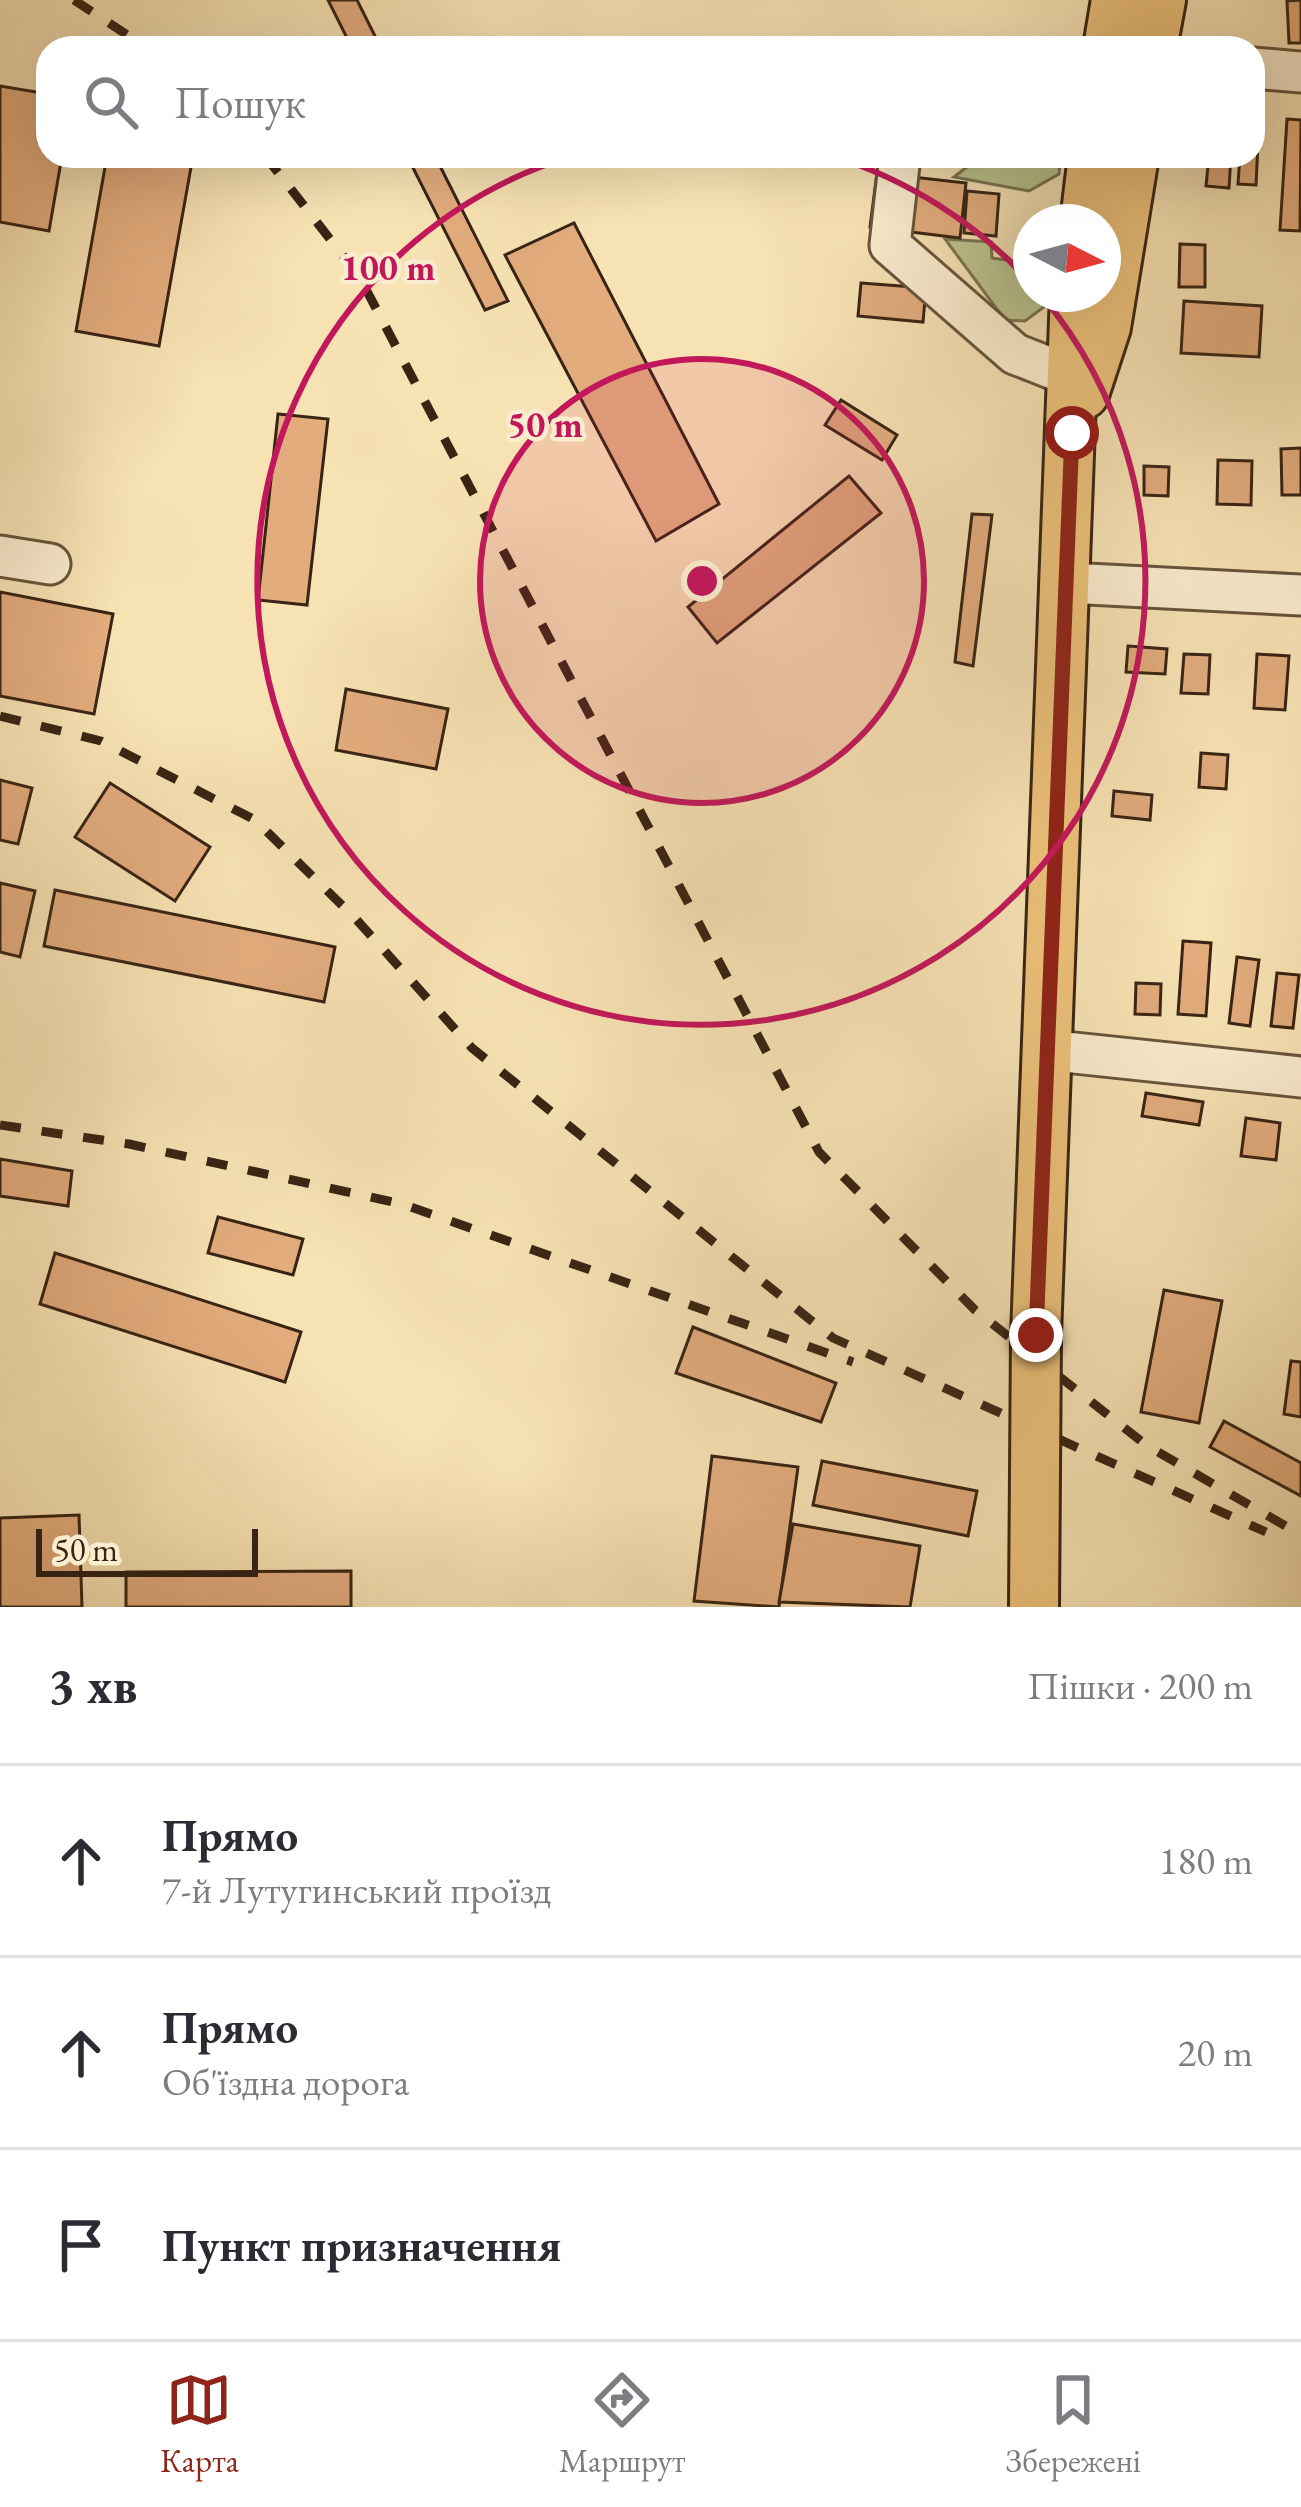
<!DOCTYPE html>
<html lang="uk">
<meta charset="utf-8">
<style>
:root{--surface:#fff;--page:#f2f2f3;--text:#2b2b33;--muted:#7c7c81;--line:#e1e1e2;--accent:#8f2418}
body{margin:0;font-family:"EB Garamond",serif;background:var(--page);color:var(--text)}
.compass{position:absolute;left:1013px;top:204px;width:108px;height:108px;border-radius:50%;background:var(--surface);box-shadow:0 12px 48px #0002;rotate:96deg}
.scale{position:absolute;left:36px;bottom:30px;width:222px;box-sizing:border-box;padding-left:12px;border:6px solid #392413;border-top:0;font-size:33px;line-height:42px;white-space:nowrap;color:#392413;-webkit-text-stroke:9px #faecce;paint-order:stroke}
.stop{position:absolute;width:36px;height:36px;margin:-27px;border:9px solid #8f2418;border-radius:50%;background:#fff}
.stop.end{background:#8f2418;border-color:#fff;box-shadow:0 3px 12px #0008}
.list{margin:0;padding:0;list-style:none}
h2{display:flex;justify-content:space-between;align-items:center;height:156px;margin:0;padding:0 48px;font-size:51px}
h2 small{font-size:39px;font-weight:400;color:var(--muted)}
.list li{display:grid;grid-template-columns:78px 1fr auto;gap:36px;align-items:center;box-sizing:border-box;height:192px;padding:0 48px;border-top:3px solid var(--line)}
.list b{display:block;font-size:45px;white-space:nowrap}
.list p{margin:0;font-size:39px;white-space:nowrap;color:var(--muted)}
.list em{font-size:39px;font-style:normal;color:var(--muted)}
.icon{flex:none;width:66px;height:66px;fill:none;stroke:currentColor;stroke-width:2;stroke-linecap:round;stroke-linejoin:round}
.map{position:relative;flex:none;width:1301px;height:1607px;overflow:hidden}
.search{position:absolute;background:var(--surface);box-shadow:0 12px 48px #0002;left:36px;right:36px;top:36px;height:132px;display:flex;align-items:center;gap:30px;box-sizing:border-box;padding:0 42px;border-radius:36px;color:var(--muted);font-size:45px}
.sheet{height:732px;background:var(--surface)}
nav{display:flex;justify-content:space-around;align-items:center;box-sizing:border-box;height:168px;border-top:3px solid var(--line);background:var(--surface);font-size:33px;color:var(--muted)}
nav a{display:grid;justify-items:center;gap:6px}
nav .on{color:var(--accent)}
.map>svg:first-child{display:block}
.green{fill:#bcc38e;stroke:#7a7450;stroke-width:3}
.building{fill:#e2ac7d;stroke:#392413;stroke-width:3}
.lines{fill:none;stroke-linecap:round;stroke-linejoin:round}
.minor-casing{stroke:#68543b;stroke-width:45}
.major-casing{stroke:#392413;stroke-width:54}
.minor{stroke:#faecce;stroke-width:39}
.major{stroke:#ecc17a;stroke-width:48}
.rail{stroke:#392413;stroke-width:9;stroke-dasharray:21 21;stroke-linecap:butt}
.major-bridge-casing{stroke:#392413;stroke-width:54;stroke-linecap:butt}
.major-bridge{stroke:#ecc17a;stroke-width:48}
.route{stroke:#8f2418;stroke-width:15}
.ring{fill:none;stroke:#c2185b;stroke-width:6}
.centre{fill:#c2185b;stroke:#faecce;stroke-width:6}
.ring-label{font-size:36px;text-anchor:middle;font-weight:bold;fill:#c2185b;stroke:#faecce;stroke-width:9;stroke-linejoin:round;paint-order:stroke}
</style>
<div class="map">
<svg width="1301" height="1607" viewBox="0 0 1301 1607">
<rect width="100%" height="100%" fill="#f7e2b4"/>
<filter id="stains"><feTurbulence type="fractalNoise" baseFrequency=".00167" numOctaves="4"/><feColorMatrix values="0 0 0 0 .2 0 0 0 0 .09 0 0 0 0 .02 0 0 0 .5 -.17"/></filter>
<radialGradient id="worn" r=".72"><stop offset=".6" stop-color="#630" stop-opacity="0"/><stop offset="1" stop-color="#630" stop-opacity=".3"/></radialGradient>
<g class="green">
<path d="M 981,156 L 1061,156 L 1059,174 L 1029,191 L 954,177 Z"/>
<path d="M 945,239 L 991,242 L 992,258 L 1027,263 L 1031,294 L 1045,294 L 1044,307 L 1025,321 L 1005,320 Z"/>
</g>
<g class="building">
<path d="M 328,0 L 357,0 L 381,48 L 352,48 Z"/>
<path d="M 1301,0 L 1301,43 L 1289,43 L 1287,1 Z"/>
<path d="M 0,86 L 48,94 L 48,156 L 62,156 L 49,231 L 0,222 Z"/>
<path d="M 1287,119 L 1301,120 L 1300,231 L 1280,230 Z"/>
<path d="M 1253,123 L 1259,123 L 1256,185 L 1238,184 L 1240,156 L 1253,156 Z"/>
<path d="M 107,156 L 193,156 L 159,346 L 76,331 Z"/>
<path d="M 407,156 L 435,156 L 508,301 L 485,310 Z"/>
<path d="M 1209,156 L 1231,156 L 1229,188 L 1206,186 Z"/>
<path d="M 877,173 L 966,183 L 960,238 L 870,227 Z"/>
<path d="M 967,191 L 999,194 L 996,236 L 964,233 Z"/>
<path d="M 574,223 L 719,504 L 656,541 L 505,255 Z"/>
<path d="M 1180,244 L 1205,245 L 1205,287 L 1179,287 Z"/>
<path d="M 861,283 L 926,288 L 923,322 L 858,316 Z"/>
<path d="M 1184,301 L 1262,306 L 1259,357 L 1181,353 Z"/>
<path d="M 841,400 L 897,435 L 882,460 L 825,425 Z"/>
<path d="M 278,414 L 328,419 L 307,605 L 258,600 Z"/>
<path d="M 1301,448 L 1301,495 L 1282,495 L 1281,449 Z"/>
<path d="M 1218,460 L 1252,461 L 1251,505 L 1217,504 Z"/>
<path d="M 1144,466 L 1169,467 L 1168,496 L 1144,495 Z"/>
<path d="M 849,476 L 881,513 L 717,643 L 688,607 Z"/>
<path d="M 972,514 L 992,515 L 973,666 L 955,662 Z"/>
<path d="M 0,592 L 113,614 L 94,714 L 0,696 Z"/>
<path d="M 1128,646 L 1167,649 L 1165,674 L 1126,672 Z"/>
<path d="M 1184,654 L 1210,655 L 1208,694 L 1181,693 Z"/>
<path d="M 1257,654 L 1289,656 L 1285,710 L 1254,708 Z"/>
<path d="M 346,689 L 448,709 L 436,769 L 336,750 Z"/>
<path d="M 1201,753 L 1228,755 L 1226,789 L 1199,787 Z"/>
<path d="M 0,780 L 32,788 L 18,844 L 0,840 Z"/>
<path d="M 110,783 L 210,847 L 175,901 L 75,837 Z"/>
<path d="M 1114,791 L 1152,795 L 1150,820 L 1112,816 Z"/>
<path d="M 0,883 L 35,891 L 20,957 L 0,952 Z"/>
<path d="M 55,890 L 335,947 L 324,1002 L 44,946 Z"/>
<path d="M 1183,941 L 1211,943 L 1206,1016 L 1178,1014 Z"/>
<path d="M 1237,957 L 1259,960 L 1250,1026 L 1229,1023 Z"/>
<path d="M 1277,973 L 1299,975 L 1293,1028 L 1271,1026 Z"/>
<path d="M 1136,983 L 1161,984 L 1160,1015 L 1135,1014 Z"/>
<path d="M 1146,1093 L 1203,1102 L 1199,1125 L 1142,1116 Z"/>
<path d="M 1246,1118 L 1280,1123 L 1276,1160 L 1241,1156 Z"/>
<path d="M 0,1159 L 72,1171 L 68,1206 L 0,1196 Z"/>
<path d="M 218,1217 L 303,1239 L 293,1275 L 208,1253 Z"/>
<path d="M 55,1253 L 301,1332 L 285,1382 L 40,1304 Z"/>
<path d="M 1164,1290 L 1222,1301 L 1199,1423 L 1141,1412 Z"/>
<path d="M 693,1327 L 836,1383 L 821,1422 L 676,1373 Z"/>
<path d="M 1291,1361 L 1301,1362 L 1301,1417 L 1284,1414 Z"/>
<path d="M 1224,1421 L 1301,1463 L 1301,1496 L 1210,1447 Z"/>
<path d="M 712,1456 L 798,1467 L 779,1607 L 694,1601 Z"/>
<path d="M 822,1461 L 977,1491 L 968,1536 L 813,1505 Z"/>
<path d="M 79,1515 L 82,1607 L 0,1607 L 0,1518 Z"/>
<path d="M 793,1524 L 920,1546 L 910,1607 L 779,1602 Z"/>
<path d="M 351,1571 L 351,1607 L 126,1607 L 126,1572 Z"/>
</g>
<g class="lines">
<defs>
<g id="minor">
<path d="M 1253,68 L 1301,72"/>
<path d="M 900,156 L 890,245 L 1015,354 L 1071,376"/>
<path d="M 0,556 L 50,564"/>
<path d="M 1068,583 L 1301,595"/>
<path d="M 1046,1050 L 1301,1077"/>
</g>
<g id="major">
<path d="M 1108,48 L 1116,0"/>
<path d="M 1152,48 L 1161,0"/>
<path d="M 1085,222 L 1093,156"/>
<path d="M 1084,394 L 1106,327 L 1134,156"/>
<path d="M 1036,1335 L 1075,294"/>
</g>
</defs>
<use href="#minor" class="minor-casing"/>
<use href="#major" class="major-casing"/>
<use href="#minor" class="minor"/>
<use href="#major" class="major"/>
<g class="rail">
<path d="M 74,0 L 147,48"/>
<path d="M 265,156 L 359,276 L 819,1152 L 975,1310 L 1146,1445 L 1301,1535"/>
<path d="M 0,716 L 101,741 L 255,820 L 355,918 L 472,1048 L 833,1338 L 1266,1532"/>
<path d="M 0,1125 L 129,1144 L 402,1204 L 853,1362"/>
</g>
<defs>
<path id="major-bridge" d="M 1034,1607 L 1036,1335"/>
</defs>
<use href="#major-bridge" class="major-bridge-casing"/>
<use href="#major-bridge" class="major-bridge"/>
</g>
<g class="lines">
<path class="route" d="M 1036,1335 L 1072,433"/>
</g>
<circle cx="702" cy="581" r="222" fill="#c2185b" fill-opacity=".12"/>
<g class="ring">
<circle cx="702" cy="581" r="222"/>
<path d="M832 156A444 444 0 0 1 1029 281M1042 296A444 444 0 1 1 572 156"/>
</g>
<circle cx="702" cy="581" r="18" class="centre"/>
<g class="ring-label">
<text x="388" y="280">100 m</text>
<text x="545" y="437">50 m</text>
</g>
<rect width="100%" height="100%" filter="url(#stains)"/>
<rect width="100%" height="100%" fill="url(#worn)"/>
</svg>
<svg class="compass" viewBox="-18 -18 36 36"><path d="M0-13l5 13h-10z" fill="#e53935"/><path d="M0 13l5-13h-10z" fill="#7c7c81"/></svg>
<div class="scale">50 m</div>
<div class="stop" style="left:1072px;top:433px"></div>
<div class="stop end" style="left:1036px;top:1335px"></div>
<div class="search"><svg class="icon" aria-label="search" viewBox="0 0 24 24"><circle cx="10" cy="10" r="6"/><path d="M15 15l6 6"/></svg>Пошук</div>
</div>
<section class="sheet">
<h2>3 хв<small>Пішки · 200 m</small></h2>
<ul class="list">
<li><svg class="icon" aria-label="ahead" viewBox="0 0 24 24"><path d="M12 20V5M6 11l6-6 6 6"/></svg><div><b>Прямо</b><p>7-й Лутугинський проїзд</p></div><em>180 m</em></li>
<li><svg class="icon" aria-label="ahead" viewBox="0 0 24 24"><path d="M12 20V5M6 11l6-6 6 6"/></svg><div><b>Прямо</b><p>Об'їздна дорога</p></div><em>20 m</em></li>
<li><svg class="icon" aria-label="arrive" viewBox="0 0 24 24"><path d="M6 21V4h12l-3 4 3 4H6"/></svg><div><b>Пункт призначення</b></div></li>
</ul>
</section>
<nav>
<a class="on"><svg class="icon" aria-label="map" viewBox="0 0 24 24"><path d="M3 6l6-2 6 2 6-2v14l-6 2-6-2-6 2zM9 4v14M15 6v14"/></svg>Карта</a>
<a><svg class="icon" aria-label="directions" viewBox="0 0 24 24"><path d="M12 3l9 9-9 9-9-9zM9 14v-3h6M13 9l2 2-2 2"/></svg>Маршрут</a>
<a><svg class="icon" aria-label="saved" viewBox="0 0 24 24"><path d="M7 4h10v16l-5-4-5 4z"/></svg>Збережені</a>
</nav>
